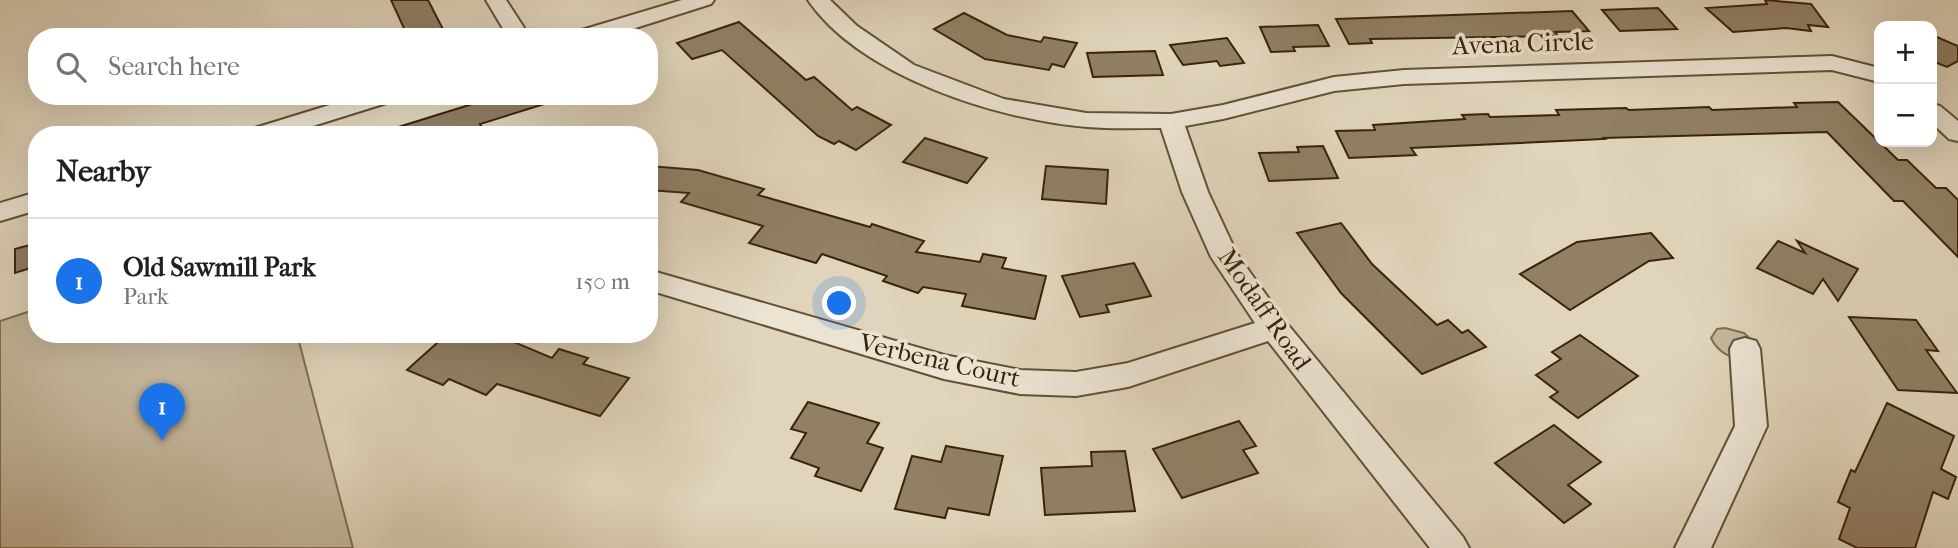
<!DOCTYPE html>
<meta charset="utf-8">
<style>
:root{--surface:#fff;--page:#f6f6f6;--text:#202124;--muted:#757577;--line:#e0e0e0;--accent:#1a73e8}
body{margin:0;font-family:"IM FELL French Canon",serif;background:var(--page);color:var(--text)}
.controls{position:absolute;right:21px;top:21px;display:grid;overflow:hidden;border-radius:14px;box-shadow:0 7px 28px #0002}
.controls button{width:63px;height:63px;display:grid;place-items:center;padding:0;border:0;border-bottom:2px solid var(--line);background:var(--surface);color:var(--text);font:35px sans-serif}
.you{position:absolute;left:840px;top:304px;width:24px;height:24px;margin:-18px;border:5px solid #fff;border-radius:50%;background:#1a73e8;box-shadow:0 0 0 10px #1a73e833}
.badge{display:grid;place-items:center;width:46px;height:46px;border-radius:50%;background:var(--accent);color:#fff;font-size:23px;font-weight:700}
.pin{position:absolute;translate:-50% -58px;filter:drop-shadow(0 2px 4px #0008)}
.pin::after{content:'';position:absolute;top:37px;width:24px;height:21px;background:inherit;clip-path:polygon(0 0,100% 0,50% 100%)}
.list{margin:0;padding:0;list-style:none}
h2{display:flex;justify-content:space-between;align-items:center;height:91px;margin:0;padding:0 28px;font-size:30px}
h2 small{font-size:23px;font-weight:400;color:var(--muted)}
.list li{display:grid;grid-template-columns:46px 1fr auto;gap:21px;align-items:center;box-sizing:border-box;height:126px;padding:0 28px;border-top:2px solid var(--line)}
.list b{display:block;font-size:26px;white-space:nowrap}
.list p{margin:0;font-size:23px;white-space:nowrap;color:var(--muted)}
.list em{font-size:23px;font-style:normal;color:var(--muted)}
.icon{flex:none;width:38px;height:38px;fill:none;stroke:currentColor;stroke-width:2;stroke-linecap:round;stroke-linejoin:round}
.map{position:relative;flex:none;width:1958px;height:548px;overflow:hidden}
.search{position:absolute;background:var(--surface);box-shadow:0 7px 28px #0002;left:28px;top:28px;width:630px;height:77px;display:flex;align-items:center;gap:18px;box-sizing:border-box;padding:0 24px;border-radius:28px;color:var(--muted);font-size:26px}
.panel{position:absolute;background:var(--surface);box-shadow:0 7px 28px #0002;left:28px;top:126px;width:630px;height:217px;border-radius:28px}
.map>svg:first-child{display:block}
.green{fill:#c4b79d;stroke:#806d52;stroke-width:2}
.building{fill:#918066;stroke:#3b2308;stroke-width:2}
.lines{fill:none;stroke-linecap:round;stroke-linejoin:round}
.minor-casing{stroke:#645035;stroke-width:4}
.minor{fill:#ebe4d3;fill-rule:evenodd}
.labels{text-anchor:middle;stroke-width:7;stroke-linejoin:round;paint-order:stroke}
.street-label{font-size:26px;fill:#3b2308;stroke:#ebe4d3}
</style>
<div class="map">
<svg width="1958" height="548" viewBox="0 0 1958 548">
<rect width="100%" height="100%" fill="#e0d5bc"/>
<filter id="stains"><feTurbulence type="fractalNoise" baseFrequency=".00286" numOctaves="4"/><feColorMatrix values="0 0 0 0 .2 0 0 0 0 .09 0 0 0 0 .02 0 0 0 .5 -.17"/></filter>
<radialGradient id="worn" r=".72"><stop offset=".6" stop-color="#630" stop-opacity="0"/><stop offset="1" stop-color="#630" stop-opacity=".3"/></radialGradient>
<g class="green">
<path d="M 37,309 L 37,334 L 297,334 L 353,548 L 0,548 L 0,321 Z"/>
<path d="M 1725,328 L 1744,333 L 1758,346 L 1740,360 C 1727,356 1717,351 1711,338 L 1717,329 Z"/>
</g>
<g class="building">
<path d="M 391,0 L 428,0 L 447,37 L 408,37 Z"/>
<path d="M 1765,0 L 1811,4 L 1828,27 L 1808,25 L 1811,31 L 1786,28 L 1733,32 L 1706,8 L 1767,4 Z"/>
<path d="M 1658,8 L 1677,29 L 1620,31 L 1602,10 Z"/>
<path d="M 1572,11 L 1589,31 L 1555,32 L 1558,36 L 1370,39 L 1372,43 L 1349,44 L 1336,19 Z"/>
<path d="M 964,13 L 1007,35 L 1041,42 L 1044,37 L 1077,43 L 1064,67 L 1052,64 L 1049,70 L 985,59 L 934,29 Z"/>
<path d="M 739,22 L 806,80 L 814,77 L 852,110 L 857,107 L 891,125 L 856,150 L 839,141 L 834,144 L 818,136 L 722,50 L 692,59 L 677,43 Z"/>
<path d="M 1318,25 L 1329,46 L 1293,47 L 1295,51 L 1271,52 L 1260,27 Z"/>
<path d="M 1932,35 L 1958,46 L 1958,61 L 1947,67 L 1932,61 Z"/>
<path d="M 1227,38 L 1244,63 L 1220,66 L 1217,61 L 1183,65 L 1170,45 Z"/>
<path d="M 1155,51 L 1163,75 L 1093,77 L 1087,53 Z"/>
<path d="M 498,96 L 553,96 L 554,101 L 480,124 L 485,135 L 393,135 L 392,129 Z"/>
<path d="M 1838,102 L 1898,160 L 1907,160 L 1936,188 L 1946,188 L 1958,200 L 1958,257 L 1903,201 L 1894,201 L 1827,132 L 1602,138 L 1604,139 L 1411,148 L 1416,155 L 1349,158 L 1336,131 L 1375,130 L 1373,125 L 1465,119 L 1462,115 L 1488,114 L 1490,117 L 1559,115 L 1556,110 L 1626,108 L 1629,110 L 1709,107 L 1712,110 L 1797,107 L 1794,103 Z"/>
<path d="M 925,138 L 987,158 L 967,183 L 903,162 Z"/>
<path d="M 1323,146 L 1338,178 L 1269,181 L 1259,153 L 1299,152 L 1297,147 Z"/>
<path d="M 649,166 L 698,170 L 764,189 L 758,195 L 870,227 L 872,224 L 924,241 L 916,252 L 980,262 L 983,254 L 1006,258 L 1002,268 L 1046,276 L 1035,319 L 962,306 L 966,294 L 923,287 L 918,293 L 883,281 L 887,276 L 822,254 L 816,263 L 749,243 L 763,226 L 681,202 L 689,193 L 649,190 Z"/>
<path d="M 1046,166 L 1108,170 L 1106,204 L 1042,199 Z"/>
<path d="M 1341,223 L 1372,264 L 1437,325 L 1448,320 L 1462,333 L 1468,330 L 1486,347 L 1422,374 L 1341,293 L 1297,233 Z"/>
<path d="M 1651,233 L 1673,258 L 1649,261 L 1570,310 L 1520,274 L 1577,242 Z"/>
<path d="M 1778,241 L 1805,253 L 1797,241 L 1858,269 L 1838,301 L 1823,279 L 1813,294 L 1757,268 Z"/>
<path d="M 37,243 L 37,266 L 15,273 L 15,249 Z"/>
<path d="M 1134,263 L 1151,296 L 1106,305 L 1109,312 L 1080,317 L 1062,276 Z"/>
<path d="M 1849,317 L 1916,320 L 1938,351 L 1926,350 L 1957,393 L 1898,390 Z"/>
<path d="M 447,334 L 495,334 L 552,358 L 559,349 L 588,358 L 583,364 L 629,378 L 600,416 L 497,384 L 486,395 L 449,379 L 443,385 L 407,370 Z"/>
<path d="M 1580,335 L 1638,376 L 1578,418 L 1550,397 L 1558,392 L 1536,375 L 1561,359 L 1552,352 Z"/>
<path d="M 808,402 L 879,423 L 867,443 L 883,448 L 861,491 L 815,476 L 819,468 L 791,458 L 806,433 L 791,429 Z"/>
<path d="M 1887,403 L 1954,436 L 1941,469 L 1956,477 L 1948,499 L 1933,492 L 1915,548 L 1857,548 L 1839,539 L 1850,508 L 1838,502 L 1851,470 L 1855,472 Z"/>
<path d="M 1239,421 L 1256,446 L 1243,450 L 1258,473 L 1182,498 L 1153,449 Z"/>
<path d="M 1554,425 L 1601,462 L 1568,485 L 1591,504 L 1564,523 L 1495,463 Z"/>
<path d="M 946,446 L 1003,456 L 989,515 L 948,508 L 945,518 L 895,509 L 912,456 L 941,462 Z"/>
<path d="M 1125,451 L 1135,511 L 1045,515 L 1041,468 L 1092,466 L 1091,452 Z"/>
</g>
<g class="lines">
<defs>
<g id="minor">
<path d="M 486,0 L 506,0 L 530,37 L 508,37 Z"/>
<path d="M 682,0 L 714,0 L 711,4 L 607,37 L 572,37 L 575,32 Z"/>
<path d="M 808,0 L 830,0 L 857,26 L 914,65 L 1004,99 L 1086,113 L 1171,114 L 1223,105 L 1334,77 L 1404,70 L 1832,56 L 1879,68 L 1879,82 L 1832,70 L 1404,84 L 1334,91 L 1223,119 L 1185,126 L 1208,192 L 1237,254 L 1284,320 L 1463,537 L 1469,548 L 1430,548 L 1268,341 L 1128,387 L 1076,396 L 1020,394 L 944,379 L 649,290 L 649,270 L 944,355 L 1020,370 L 1076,372 L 1128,363 L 1255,323 L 1211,257 L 1182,192 L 1161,128 C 1137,128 1111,129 1087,127 C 998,120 860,76 808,0 Z"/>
<path d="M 359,96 L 397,96 L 393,101 L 284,135 L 245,135 L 248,130 Z"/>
<path d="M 1932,104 L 1940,106 L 1958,121 L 1958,141 L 1949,139 L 1932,123 Z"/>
<path d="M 37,192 L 37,210 L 0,221 L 0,203 Z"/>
<path d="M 1745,338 L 1756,341 L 1760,349 L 1767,426 L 1711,548 L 1675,548 L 1735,426 L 1730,349 L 1734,341 Z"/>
</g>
</defs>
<use href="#minor" class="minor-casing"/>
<use href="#minor" class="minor"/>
</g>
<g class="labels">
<g class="street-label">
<text transform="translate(1523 43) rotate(-2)" y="9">Avena Circle</text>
<text transform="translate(1265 309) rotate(55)" y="9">Modaff Road</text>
<text transform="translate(940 360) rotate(13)" y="9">Verbena Court</text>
</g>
</g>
<rect width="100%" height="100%" filter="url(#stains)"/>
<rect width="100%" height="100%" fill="url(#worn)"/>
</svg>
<div class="controls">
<button>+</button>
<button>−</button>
</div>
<div class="you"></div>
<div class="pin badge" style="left:162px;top:441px">1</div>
<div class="search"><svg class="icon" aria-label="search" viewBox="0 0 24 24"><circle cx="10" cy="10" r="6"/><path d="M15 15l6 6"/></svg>Search here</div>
<section class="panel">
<h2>Nearby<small></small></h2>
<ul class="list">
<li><span class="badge">1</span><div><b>Old Sawmill Park</b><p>Park</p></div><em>150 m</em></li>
</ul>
</section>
</div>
